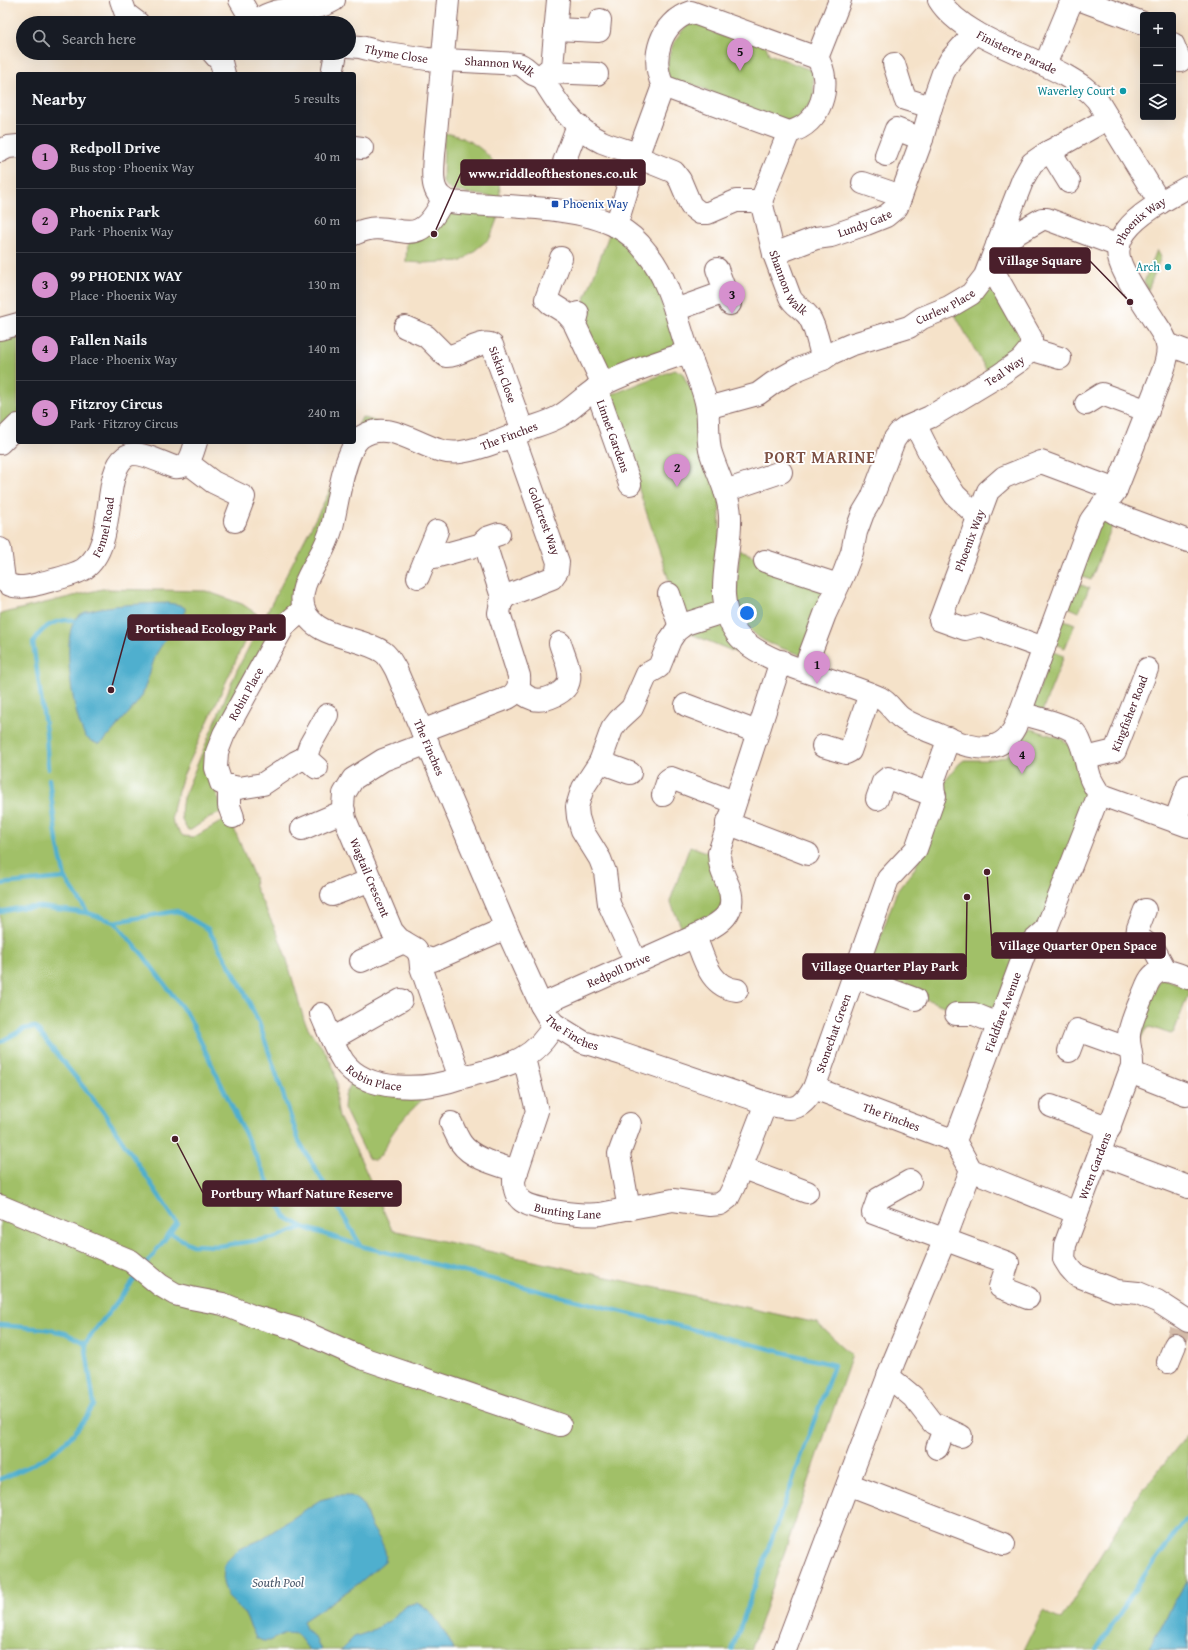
<!DOCTYPE html>
<meta charset="utf-8">
<style>
:root{--surface:#171b24;--page:#20242c;--text:#f1f3f6;--muted:#9ea1a6;--line:#363941;--accent:#d690ce}
body{margin:0;font-family:"Gentium Book Plus",serif;background:var(--page);color:var(--text)}
.controls{position:absolute;right:12px;top:12px;display:grid;overflow:hidden;border-radius:4px;box-shadow:0 4px 16px #0002}
.controls button{width:36px;height:36px;display:grid;place-items:center;padding:0;border:0;border-bottom:1px solid var(--line);background:var(--surface);color:var(--text);font:20px sans-serif}
.you{position:absolute;left:747px;top:613px;width:14px;height:14px;margin:-10px;border:3px solid #fff;border-radius:50%;background:#1a73e8;box-shadow:0 0 0 6px #1a73e833}
.badge{display:grid;place-items:center;width:26px;height:26px;border-radius:50%;background:var(--accent);color:#111;font-size:13px;font-weight:700}
.pin{position:absolute;translate:-50% -33px;filter:drop-shadow(0 1px 2px #0008)}
.pin::after{content:'';position:absolute;top:21px;width:14px;height:12px;background:inherit;clip-path:polygon(0 0,100% 0,50% 100%)}
.list{margin:0;padding:0;list-style:none}
h2{display:flex;justify-content:space-between;align-items:center;height:52px;margin:0;padding:0 16px;font-size:17px}
h2 small{font-size:13px;font-weight:400;color:var(--muted)}
.list li{display:grid;grid-template-columns:26px 1fr auto;gap:12px;align-items:center;box-sizing:border-box;height:64px;padding:0 16px;border-top:1px solid var(--line)}
.list b{display:block;font-size:15px;white-space:nowrap}
.list p{margin:0;font-size:13px;white-space:nowrap;color:var(--muted)}
.list em{font-size:13px;font-style:normal;color:var(--muted)}
.icon{flex:none;width:22px;height:22px;fill:none;stroke:currentColor;stroke-width:2;stroke-linecap:round;stroke-linejoin:round}
.map{position:relative;flex:none;width:1188px;height:1650px;overflow:hidden}
.search{position:absolute;background:var(--surface);box-shadow:0 4px 16px #0002;left:16px;top:16px;width:340px;height:44px;display:flex;align-items:center;gap:10px;box-sizing:border-box;padding:0 14px;border-radius:22px;color:var(--muted);font-size:15px}
.panel{position:absolute;background:var(--surface);box-shadow:0 4px 16px #0002;left:16px;top:72px;width:340px;height:372px;border-radius:4px}
.map>svg:first-child{display:block}
.green{fill:#a1c068;stroke:#76704a}
.water{fill:#4fafce;stroke:#4c677c}
.lines{fill:none;stroke-linecap:round;stroke-linejoin:round}
.stream{stroke:#4fafce;stroke-width:4.5}
.minor-tunnel{stroke:#d3bba9;stroke-width:22;stroke-dasharray:22 11;stroke-linecap:butt}
.minor-casing{stroke:#866362;stroke-width:24}
.minor{stroke:#fff;stroke-width:22}
.culture-dot{fill:#0f9aa8;stroke:#fff;stroke-width:1.5}
.transit-dot{fill:#1a4fb4;stroke:#fff;stroke-width:1.5}
.labels{text-anchor:middle;stroke-width:3.5;stroke-linejoin:round;paint-order:stroke}
.street-label{font-size:12px;fill:#4a1f2b;stroke:#fff}
.culture-label{font-size:12px;fill:#0d838f;stroke:#fff;text-anchor:end}
.transit-label{font-size:12px;fill:#164399;stroke:#fff;text-anchor:start}
.water-label{font-size:13px;font-style:italic;fill:#4c596c;stroke:#fff}
.district-label{font-size:16px;font-weight:bold;letter-spacing:1px;fill:#7d5043;stroke:#fff}
.leader{fill:none;stroke:#4a1f2b;stroke-width:1.5}
.callout-dot{fill:#4a1f2b;stroke:#fff;stroke-width:1.5}
.callout{fill:#4a1f2b;stroke:#4a1f2b;stroke-width:1.5}
.callout-label{font-size:13px;text-anchor:middle;font-weight:bold;fill:#fff}
</style>
<div class="map">
<svg width="1188" height="1650" viewBox="0 0 1188 1650">
<rect width="100%" height="100%" fill="#fff"/>
<filter id="ink" filterUnits="userSpaceOnUse"><feTurbulence type="fractalNoise" baseFrequency=".025" numOctaves="2"/><feDisplacementMap in="SourceGraphic" scale="8" xChannelSelector="R" yChannelSelector="G"/><feConvolveMatrix kernelMatrix="1 2 1 2 8 2 1 2 1" color-interpolation-filters="sRGB"/></filter>
<filter id="wash" filterUnits="userSpaceOnUse"><feTurbulence type="fractalNoise" baseFrequency=".012" numOctaves="4" result="noise"/><feDisplacementMap in="SourceGraphic" scale="16" xChannelSelector="R" yChannelSelector="G"/><feGaussianBlur stdDeviation="0.9" result="paint"/><feColorMatrix in="noise" values="0 0 0 0 0 0 0 0 0 0 0 0 0 0 0 0 0 1.4 0 .05"/><feComposite in="paint" operator="in"/></filter>
<g filter="url(#wash)">
<rect width="100%" height="100%" fill="#f5e2c9"/>
<g class="green">
<path d="M 694,19 L 709,25 L 712,32 L 731,39 L 739,35 L 766,46 L 769,54 L 813,71 L 814,99 L 793,123 L 716,99 L 709,91 L 691,84 L 684,87 L 669,81 C 663,56 675,35 694,19 Z"/>
<path d="M 444,133 C 463,135 490,150 496,169 C 499,178 500,188 500,198 L 452,191 L 443,183 Z"/>
<path d="M 445,212 L 499,214 L 490,238 L 462,261 L 424,263 L 406,262 L 407,238 Z"/>
<path d="M 610,232 L 613,233 L 652,272 L 676,343 L 674,347 L 610,374 L 579,315 Z"/>
<path d="M 1157,250 L 1161,257 L 1148,290 L 1144,282 Z"/>
<path d="M 989,282 L 1025,344 L 988,373 L 954,313 Z"/>
<path d="M 18,333 L 18,412 L 0,433 L 0,337 Z"/>
<path d="M 674,370 L 682,372 L 688,385 L 692,386 L 720,498 L 719,607 L 681,617 L 608,396 Z"/>
<path d="M 362,417 L 386,425 L 354,435 Z"/>
<path d="M 335,481 L 328,508 L 295,600 L 209,771 L 223,812 L 210,817 L 191,830 L 188,830 C 179,820 181,810 183,798 L 237,670 Z"/>
<path d="M 1101,518 L 1114,521 L 1091,580 L 1079,576 Z"/>
<path d="M 740,550 L 763,558 L 828,585 L 801,655 C 789,650 775,647 763,640 C 731,621 736,582 740,550 Z"/>
<path d="M 1076,583 L 1089,588 L 1079,612 L 1068,607 Z"/>
<path d="M 102,589 L 206,591 L 242,604 L 257,614 L 183,776 L 175,801 L 172,816 L 173,824 L 183,836 L 194,837 L 219,823 L 230,819 L 254,877 L 255,887 L 278,935 L 287,960 L 304,1020 L 311,1033 L 325,1051 L 334,1069 L 337,1085 L 336,1099 L 339,1117 L 361,1160 L 392,1230 L 817,1323 L 852,1355 L 751,1650 L 0,1650 L 0,614 Z"/>
<path d="M 720,618 L 752,659 L 686,632 Z"/>
<path d="M 1062,619 L 1075,624 L 1065,648 L 1054,644 Z"/>
<path d="M 1052,651 L 1064,656 L 1042,712 L 1036,708 L 1034,705 Z"/>
<path d="M 1032,729 L 1062,739 C 1075,747 1075,769 1080,782 C 1082,787 1086,793 1090,798 L 1042,925 L 993,1018 L 949,1008 L 910,993 L 868,971 L 897,891 L 915,868 L 929,833 L 945,781 L 959,764 L 964,760 L 985,760 L 1005,757 L 1019,746 L 1029,730 Z"/>
<path d="M 690,846 L 712,854 L 724,894 L 720,910 L 683,931 L 670,901 Z"/>
<path d="M 1161,977 L 1188,988 L 1188,995 L 1174,1032 L 1171,1034 C 1147,1027 1148,1020 1138,1046 L 1135,1035 Z"/>
<path d="M 352,1081 L 431,1093 C 415,1105 403,1118 392,1134 C 388,1140 382,1156 377,1159 C 374,1161 371,1160 368,1158 L 344,1108 L 345,1096 Z"/>
<path d="M 1188,1434 L 1188,1650 L 1024,1650 L 1043,1611 L 1061,1620 L 1135,1499 Z"/>
</g>
<g class="water">
<path d="M 168,603 L 180,605 L 185,608 L 185,613 L 174,626 L 156,654 L 142,696 L 133,708 L 104,741 L 98,744 C 93,742 88,740 85,736 C 73,717 59,631 78,616 C 93,604 147,604 168,603 Z"/>
<path d="M 336,1496 L 351,1496 L 362,1503 C 366,1509 367,1517 370,1523 C 375,1534 389,1548 385,1561 L 358,1584 L 303,1621 L 306,1629 L 317,1641 L 321,1650 L 309,1650 L 297,1634 L 285,1633 L 269,1641 L 263,1641 L 256,1638 L 244,1613 L 228,1597 L 223,1583 L 224,1566 L 226,1562 L 239,1549 L 260,1540 L 320,1500 Z"/>
<path d="M 1188,1581 L 1188,1650 L 1148,1650 L 1163,1623 L 1173,1601 Z"/>
<path d="M 416,1603 C 431,1605 448,1637 454,1650 L 341,1650 L 354,1637 L 369,1632 L 391,1620 L 404,1606 Z"/>
</g>
<g class="lines">
<g class="stream">
<path d="M 48,769 L 46,732 L 33,643 C 42,626 55,619 73,620"/>
<path d="M 49,779 L 57,841 L 65,878 L 88,913"/>
<path d="M 0,884 L 65,878"/>
<path d="M 0,912 L 19,908 L 41,907 L 88,913 L 114,922 L 177,911 L 208,929 L 242,987 L 259,1023 L 299,1141 L 361,1246"/>
<path d="M 114,922 L 143,955 L 189,1017 L 285,1217 L 303,1227 L 361,1246 L 834,1365 L 732,1650"/>
<path d="M 0,1042 L 24,1029 L 35,1027 L 102,1110 L 177,1223 L 145,1266"/>
<path d="M 170,1233 L 192,1245 L 218,1246 L 274,1238 L 303,1227"/>
<path d="M 0,1325 L 45,1329 L 65,1333 L 85,1343 L 138,1275"/>
<path d="M 0,1479 C 18,1472 46,1459 61,1446 C 74,1435 85,1420 94,1405 L 85,1343"/>
<path d="M 1096,1650 L 1147,1571 L 1188,1517"/>
</g>
</g>
</g>
<g filter="url(#ink)">
<g class="lines">
<path class="minor-tunnel" d="M 1175,1345 L 1180,1330"/>
<defs>
<g id="minor">
<path d="M 121,0 L 126,14 L 138,23"/>
<path d="M 240,0 L 253,22"/>
<path id="s1" d="M 448,0 L 434,155 C 433,173 429,197 451,202 C 500,208 573,204 616,226 C 628,232 639,242 647,253 C 669,279 677,320 688,351 C 694,368 705,391 707,408 C 709,422 707,434 710,450 C 716,472 729,492 730,516 C 732,555 711,598 737,634 C 761,665 843,680 880,698 C 888,702 893,711 900,717 C 909,724 919,727 929,731 C 958,742 996,764 1015,727 L 1090,522 C 1097,509 1109,502 1116,490 L 1163,371 C 1166,362 1169,352 1167,344 C 1165,336 1159,328 1155,322 C 1146,307 1122,274 1119,258 C 1117,249 1120,239 1126,231 C 1139,213 1168,198 1188,187"/>
<path id="s2" d="M 939,0 C 962,37 1028,54 1066,76 C 1078,83 1088,89 1097,100 L 1160,203"/>
<path d="M 1081,0 L 1143,23"/>
<path d="M 691,12 L 817,58 C 834,83 821,125 789,132 L 663,86 C 650,58 660,22 691,12 Z"/>
<path d="M 253,23 C 283,0 306,17 334,0"/>
<path d="M 555,29 L 599,31 L 600,20"/>
<path d="M 1173,44 L 1180,61"/>
<path id="s3" d="M 349,46 L 360,47 L 380,52 L 427,59 L 518,64 C 527,66 531,77 541,76"/>
<path d="M 213,53 L 221,62 L 224,74"/>
<path d="M 817,58 L 840,0"/>
<path d="M 894,64 L 905,99 L 931,107"/>
<path d="M 1045,65 L 1072,0"/>
<path d="M 548,72 L 597,74"/>
<path d="M 332,74 L 336,53"/>
<path d="M 541,76 C 556,102 574,129 602,142 C 614,147 626,150 638,154"/>
<path d="M 541,76 L 552,67 L 558,0"/>
<path d="M 354,147 L 362,148"/>
<path d="M 0,151 L 8,147 L 18,146"/>
<path d="M 1050,151 L 1069,182"/>
<path d="M 886,155 L 896,129 L 922,139"/>
<path d="M 637,157 L 674,172 L 680,180 L 691,206 L 700,213 L 708,213 L 736,201 L 761,201 L 789,132"/>
<path d="M 564,162 L 578,125"/>
<path d="M 863,183 L 901,196"/>
<path id="s4" d="M 761,201 L 774,254 L 790,297 C 794,306 803,308 809,317 C 816,327 819,347 823,359"/>
<path d="M 616,226 L 638,154 L 663,86"/>
<path d="M 354,234 C 397,213 413,260 443,200"/>
<path d="M 997,245 L 1042,219 L 1047,219 L 1119,246"/>
<path id="s5" d="M 774,254 L 816,238 L 831,236 L 866,224 L 886,216 L 897,207 L 922,139 L 931,107 L 943,73 L 951,59 L 975,32"/>
<path d="M 561,258 L 546,299 L 550,303 L 566,313 L 575,323"/>
<path d="M 717,269 L 730,304"/>
<path d="M 675,310 L 725,292"/>
<path d="M 578,313 L 575,325 L 603,384"/>
<path id="s6" d="M 405,327 L 426,336 L 446,356 C 459,357 481,338 492,345 L 523,431"/>
<path d="M 0,329 L 18,324"/>
<path d="M 1167,344 L 1188,352"/>
<path d="M 1030,349 L 1060,358"/>
<path id="s7" d="M 688,352 C 660,362 629,371 602,385 C 587,393 575,407 560,416 C 552,421 542,424 533,427 C 510,437 485,448 461,452 C 427,458 394,415 361,437 C 344,450 337,506 332,527 C 329,537 325,547 319,557 C 310,573 298,590 304,609 C 314,639 360,636 383,652 C 389,656 392,663 396,670 L 506,928 L 541,1005 L 548,1017 L 554,1024 L 583,1042 L 622,1054 L 766,1103 C 791,1110 800,1113 814,1088 L 955,1141"/>
<path id="s8" d="M 596,388 L 630,484"/>
<path d="M 1086,404 L 1102,394 L 1148,411"/>
<path id="s9" d="M 707,408 L 758,394 L 773,383 L 796,370 L 823,359 L 832,353 L 850,345 L 909,327 L 922,318 L 949,307 L 971,294 L 985,276 L 1023,179 L 1032,163 L 1045,154 L 1107,119"/>
<path d="M 915,424 L 935,464 L 955,495 L 979,518"/>
<path d="M 0,443 L 18,425"/>
<path d="M 188,463 L 213,482 L 244,497 L 235,521"/>
<path d="M 725,491 L 781,472"/>
<path d="M 1102,505 L 1118,515 L 1188,541"/>
<path d="M 484,541 L 503,600"/>
<path id="s10" d="M 0,549 L 4,580 C 11,590 27,587 38,584 C 51,580 73,576 84,569 C 118,545 101,475 125,457 C 136,448 162,463 174,467 C 190,469 192,454 196,442"/>
<path d="M 426,557 L 435,557 L 482,544 L 487,538 L 499,534"/>
<path d="M 765,561 L 838,585"/>
<path d="M 418,577 L 437,531"/>
<path d="M 669,594 L 680,627"/>
<path d="M 304,609 L 285,625 L 272,647 L 224,734 L 217,752 L 216,768 L 221,783 L 225,785 L 239,788 L 263,784 L 296,762 L 300,760 L 308,760 L 317,768"/>
<path id="s11" d="M 1044,648 L 980,625 L 965,629 L 940,620 L 988,491 L 1004,477 L 1041,462 L 1116,490"/>
<path id="s12" d="M 804,670 L 825,614 L 844,573 L 852,552 L 856,532 L 863,513 L 872,498 L 894,440 L 899,433 L 907,427 L 930,417 L 998,376 L 1021,360 L 1030,349 L 1031,344 L 1031,338 L 990,265"/>
<path d="M 518,688 C 522,693 526,697 533,699 C 545,702 567,693 569,680 C 571,669 563,654 560,643"/>
<path d="M 686,705 L 757,732"/>
<path d="M 1020,713 C 1033,717 1064,724 1073,731 C 1083,739 1086,765 1090,777 C 1092,783 1096,788 1099,794 L 1188,826"/>
<path d="M 422,731 L 508,698 C 517,693 520,686 519,676 L 499,613 L 501,602 L 506,596 L 511,594 L 552,578 L 557,571 L 558,562 L 513,435"/>
<path id="s13" d="M 428,743 L 383,760 L 353,779 L 344,794 L 343,806 L 345,819 L 392,931 L 399,939 L 416,949 L 420,956 L 433,960 L 506,928"/>
<path d="M 823,746 L 846,753 L 850,751 L 870,694"/>
<path id="s14" d="M 1086,758 L 1115,751 L 1147,669"/>
<path d="M 305,759 L 310,745 L 327,715"/>
<path d="M 600,762 L 630,773"/>
<path d="M 229,786 L 229,806 L 233,817"/>
<path d="M 663,795 L 668,780 L 671,778 L 734,802"/>
<path d="M 877,799 L 883,782 L 888,778 L 935,796"/>
<path d="M 1175,821 L 1188,786"/>
<path d="M 727,823 L 808,854"/>
<path d="M 302,829 L 344,811"/>
<path d="M 332,895 L 371,880"/>
<path d="M 1145,910 L 1138,928 L 1137,936 L 1154,949 L 1166,971"/>
<path d="M 695,936 C 704,958 709,987 737,990"/>
<path d="M 420,956 L 421,967 L 460,1078 C 499,1067 534,1064 554,1024"/>
<path d="M 361,961 L 404,942"/>
<path d="M 636,962 L 609,904 L 605,872 L 600,859 L 582,830 L 578,817 L 577,807 L 580,797 L 583,788 L 600,762 L 612,729 L 619,720 L 632,708 L 647,674 L 659,667 L 670,640 L 676,631 L 685,624 L 726,611"/>
<path d="M 853,976 L 915,999"/>
<path d="M 1188,978 C 1171,971 1156,964 1147,985 C 1142,998 1130,1022 1129,1035 C 1128,1046 1133,1055 1132,1066 L 1065,1245 L 1064,1259 L 1069,1267 L 1076,1275 L 1117,1291 L 1138,1293 L 1157,1301 L 1188,1321"/>
<path id="s15" d="M 541,1005 L 691,938 C 714,926 741,917 728,885 C 723,874 719,865 719,853 L 781,661"/>
<path id="s16" d="M 321,1014 C 328,1030 334,1047 343,1061 C 366,1094 427,1090 460,1078"/>
<path d="M 956,1014 L 974,1014 L 998,1024"/>
<path d="M 332,1039 L 401,1000"/>
<path d="M 1069,1051 L 1077,1030 L 1130,1049"/>
<path id="s17" d="M 524,1058 L 537,1111 L 514,1180 C 514,1187 515,1195 521,1200 C 532,1211 585,1216 600,1214 L 673,1200 L 710,1205 L 720,1204 L 728,1198 L 734,1186 L 766,1103"/>
<path d="M 1130,1072 L 1186,1094"/>
<path id="s18" d="M 814,1088 L 888,879 L 916,849 L 934,798 L 933,782 L 949,738"/>
<path d="M 1051,1106 L 1110,1128"/>
<path d="M 451,1123 C 454,1130 457,1137 461,1143 C 472,1159 499,1165 517,1171"/>
<path d="M 1100,1154 L 1188,1187"/>
<path d="M 743,1168 L 807,1192"/>
<path d="M 910,1181 L 878,1199 L 873,1213 L 1008,1263 L 1000,1287 L 1028,1298"/>
<path d="M 0,1206 L 131,1261 L 160,1285 L 175,1294 L 191,1298 L 223,1304 L 252,1316 L 297,1329 L 362,1358 L 560,1425"/>
<path d="M 629,1209 L 619,1154 L 630,1124"/>
<path id="s19" d="M 1077,1213 L 971,1170 L 955,1141 L 1027,947 L 1046,930 L 1099,794"/>
<path d="M 1168,1362 L 1175,1345"/>
<path d="M 888,1376 L 913,1397 L 933,1423 L 961,1436"/>
<path d="M 937,1448 L 944,1429"/>
<path d="M 848,1484 L 1004,1544"/>
<path d="M 785,1650 L 894,1361 L 945,1239 L 971,1170"/>
</g>
</defs>
<use href="#minor" class="minor-casing"/>
<use href="#minor" class="minor"/>
</g>
</g>
<g class="culture-dot">
<circle cx="1123" cy="91" r="4"/>
<circle cx="1168" cy="267" r="4"/>
</g>
<rect class="transit-dot" x="551" y="200" width="8" height="8" rx="2"/>
<g class="labels">
<g class="street-label">
<text dy="4" stroke="none"><textPath href="#s2" startOffset="95">Finisterre Parade</textPath></text>
<text dy="4" stroke="none"><textPath href="#s3" startOffset="48">Thyme Close</textPath></text>
<text dy="4" stroke="none"><textPath href="#s3" startOffset="153">Shannon Walk</textPath></text>
<text dy="4" stroke="none"><textPath href="#s5" startOffset="96">Lundy Gate</textPath></text>
<text dy="4" stroke="none"><textPath href="#s1" startOffset="1695">Phoenix Way</textPath></text>
<text dy="4" stroke="none"><textPath href="#s4" startOffset="87">Shannon Walk</textPath></text>
<text dy="4" stroke="none"><textPath href="#s9" startOffset="261">Curlew Place</textPath></text>
<text dy="4" stroke="none"><textPath href="#s12" startOffset="379">Teal Way</textPath></text>
<text dy="4" stroke="none"><textPath href="#s6" startOffset="131">Siskin Close</textPath></text>
<text transform="translate(509 436) rotate(-21)" y="4">The Finches</text>
<text dy="4" stroke="none"><textPath href="#s8" startOffset="51">Linnet Gardens</textPath></text>
<text transform="translate(544 521) rotate(70)" y="4">Goldcrest Way</text>
<text dy="4" stroke="none"><textPath href="#s10" startOffset="164">Fennel Road</textPath></text>
<text dy="4" stroke="none"><textPath href="#s11" startOffset="195">Phoenix Way</textPath></text>
<text transform="translate(246 694) rotate(-61)" y="4">Robin Place</text>
<text dy="4" stroke="none"><textPath href="#s14" startOffset="70">Kingfisher Road</textPath></text>
<text dy="4" stroke="none"><textPath href="#s7" startOffset="739">The Finches</textPath></text>
<text dy="4" stroke="none"><textPath href="#s13" startOffset="190">Wagtail Crescent</textPath></text>
<text dy="4" stroke="none"><textPath href="#s15" startOffset="85">Redpoll Drive</textPath></text>
<text dy="4" stroke="none"><textPath href="#s19" startOffset="285">Fieldfare Avenue</textPath></text>
<text dy="4" stroke="none"><textPath href="#s7" startOffset="1063">The Finches</textPath></text>
<text dy="4" stroke="none"><textPath href="#s18" startOffset="58">Stonechat Green</textPath></text>
<text dy="4" stroke="none"><textPath href="#s16" startOffset="89">Robin Place</textPath></text>
<text dy="4" stroke="none"><textPath href="#s7" startOffset="1410">The Finches</textPath></text>
<text transform="translate(1095 1166) rotate(-69)" y="4">Wren Gardens</text>
<text dy="4" stroke="none"><textPath href="#s17" startOffset="198">Bunting Lane</textPath></text>
</g>
<g class="culture-label">
<text x="1115" y="95">Waverley Court</text>
<text x="1160" y="271">Arch</text>
</g>
<g class="transit-label">
<text x="563" y="208">Phoenix Way</text>
</g>
<g class="water-label">
<text x="278" y="1587">South Pool</text>
</g>
<g class="district-label">
<text x="820" y="463">PORT MARINE</text>
</g>
</g>
<path class="leader" d="M434 234L461 173M1130 302L1090 261M111 690L128 628M987 872L992 946M967 897L966 967M175 1139L203 1193"/>
<g class="callout-dot">
<circle cx="434" cy="234" r="4"/>
<circle cx="1130" cy="302" r="4"/>
<circle cx="111" cy="690" r="4"/>
<circle cx="987" cy="872" r="4"/>
<circle cx="967" cy="897" r="4"/>
<circle cx="175" cy="1139" r="4"/>
</g>
<g class="callout">
<rect x="461" y="160" width="184" height="25" rx="4"/>
<rect x="990" y="248" width="100" height="25" rx="4"/>
<rect x="128" y="615" width="157" height="25" rx="4"/>
<rect x="992" y="933" width="173" height="25" rx="4"/>
<rect x="803" y="954" width="163" height="25" rx="4"/>
<rect x="203" y="1181" width="198" height="25" rx="4"/>
</g>
<g class="callout-label">
<text x="553" y="178">www.riddleofthestones.co.uk</text>
<text x="1040" y="265">Village Square</text>
<text x="206" y="633">Portishead Ecology Park</text>
<text x="1078" y="950">Village Quarter Open Space</text>
<text x="885" y="971">Village Quarter Play Park</text>
<text x="302" y="1198">Portbury Wharf Nature Reserve</text>
</g>
</svg>
<div class="controls">
<button>+</button>
<button>−</button>
<button><svg class="icon" aria-label="layers" viewBox="0 0 24 24"><path d="M12 4l9 5-9 5-9-5zM3 14l9 5 9-5"/></svg></button>
</div>
<div class="you"></div>
<div class="pin badge" style="left:817px;top:684px">1</div>
<div class="pin badge" style="left:677px;top:487px">2</div>
<div class="pin badge" style="left:732px;top:314px">3</div>
<div class="pin badge" style="left:1022px;top:774px">4</div>
<div class="pin badge" style="left:740px;top:71px">5</div>
<div class="search"><svg class="icon" aria-label="search" viewBox="0 0 24 24"><circle cx="10" cy="10" r="6"/><path d="M15 15l6 6"/></svg>Search here</div>
<section class="panel">
<h2>Nearby<small>5 results</small></h2>
<ul class="list">
<li><span class="badge">1</span><div><b>Redpoll Drive</b><p>Bus stop · Phoenix Way</p></div><em>40 m</em></li>
<li><span class="badge">2</span><div><b>Phoenix Park</b><p>Park · Phoenix Way</p></div><em>60 m</em></li>
<li><span class="badge">3</span><div><b>99 PHOENIX WAY</b><p>Place · Phoenix Way</p></div><em>130 m</em></li>
<li><span class="badge">4</span><div><b>Fallen Nails</b><p>Place · Phoenix Way</p></div><em>140 m</em></li>
<li><span class="badge">5</span><div><b>Fitzroy Circus</b><p>Park · Fitzroy Circus</p></div><em>240 m</em></li>
</ul>
</section>
</div>
